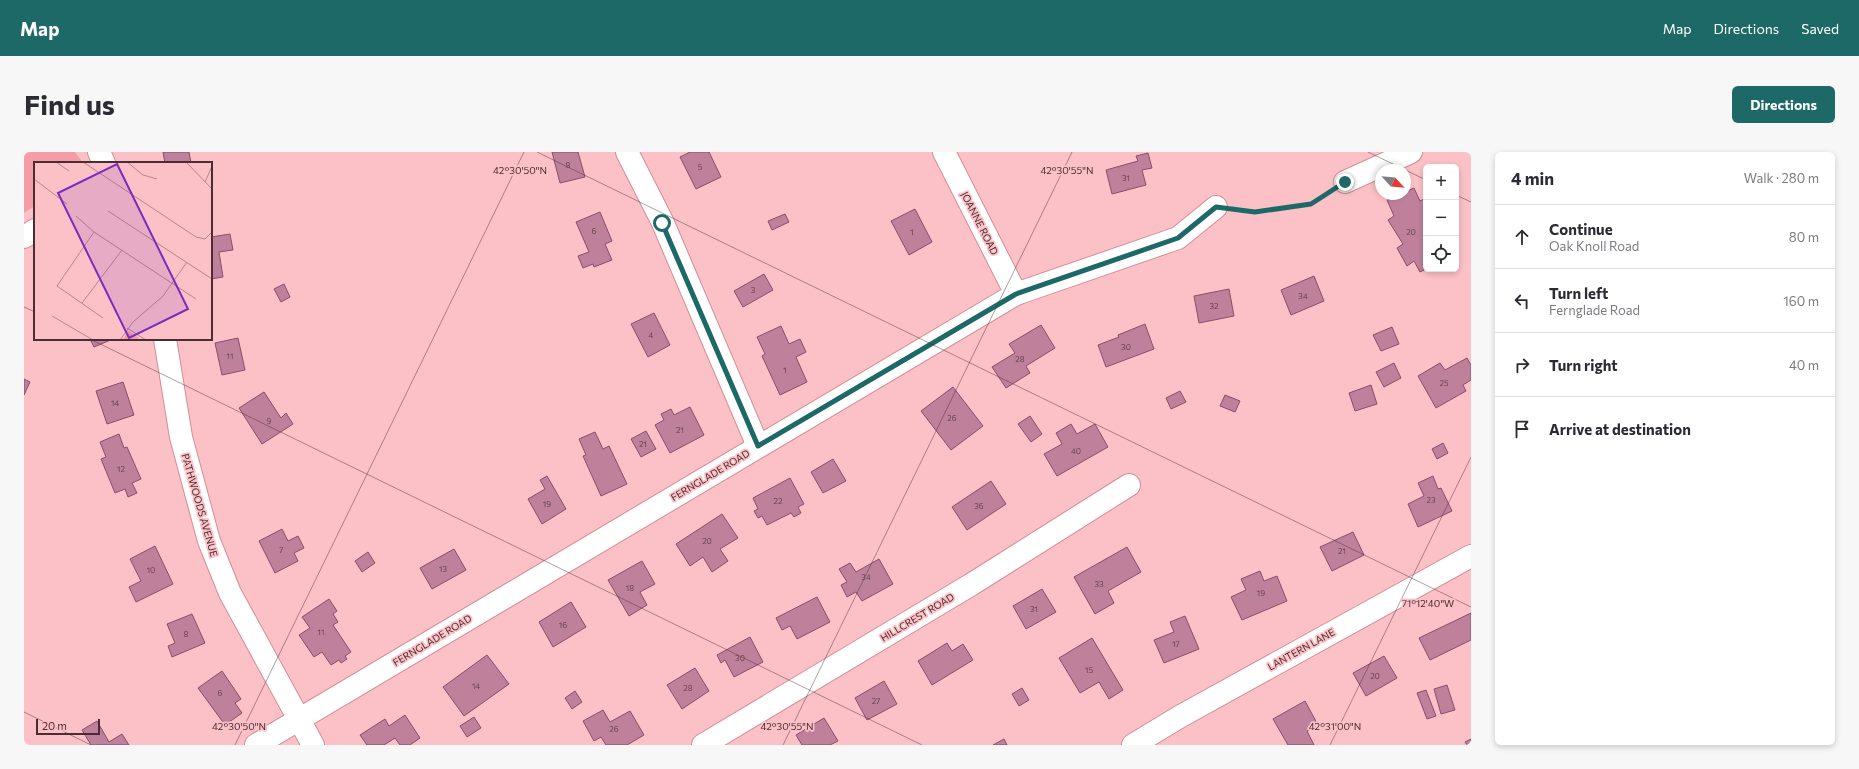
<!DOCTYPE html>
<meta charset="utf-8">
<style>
:root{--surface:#fff;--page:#f7f7f7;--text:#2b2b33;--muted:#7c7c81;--line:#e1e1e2;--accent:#1d6967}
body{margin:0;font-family:Commissioner,sans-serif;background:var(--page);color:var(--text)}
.controls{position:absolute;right:12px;top:12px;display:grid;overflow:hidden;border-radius:6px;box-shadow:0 2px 6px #0003}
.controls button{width:36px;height:36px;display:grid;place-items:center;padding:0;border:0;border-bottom:1px solid var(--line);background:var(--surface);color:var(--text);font:20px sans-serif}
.compass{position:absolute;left:1351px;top:12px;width:36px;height:36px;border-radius:50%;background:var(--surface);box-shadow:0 2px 6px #0003;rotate:116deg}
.scale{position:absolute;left:12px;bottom:10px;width:64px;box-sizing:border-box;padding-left:4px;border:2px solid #4a2d31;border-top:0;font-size:11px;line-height:14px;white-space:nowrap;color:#4a2d31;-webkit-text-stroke:3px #fcc1c7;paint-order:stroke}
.stop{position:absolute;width:12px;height:12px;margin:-9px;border:3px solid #1d6967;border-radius:50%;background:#fff}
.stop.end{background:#1d6967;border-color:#fff;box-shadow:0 1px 4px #0008}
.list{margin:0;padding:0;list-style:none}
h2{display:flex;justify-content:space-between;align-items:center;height:52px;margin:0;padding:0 16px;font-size:17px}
h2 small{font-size:13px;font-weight:400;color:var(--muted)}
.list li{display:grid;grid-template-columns:26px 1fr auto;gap:12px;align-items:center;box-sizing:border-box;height:64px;padding:0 16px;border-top:1px solid var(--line)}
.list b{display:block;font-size:15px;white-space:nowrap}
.list p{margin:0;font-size:13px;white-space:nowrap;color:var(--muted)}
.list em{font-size:13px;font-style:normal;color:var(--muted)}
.icon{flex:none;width:22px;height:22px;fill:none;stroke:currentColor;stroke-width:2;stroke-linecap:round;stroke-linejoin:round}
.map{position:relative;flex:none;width:1447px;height:593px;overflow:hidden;border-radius:6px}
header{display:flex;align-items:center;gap:24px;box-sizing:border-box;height:56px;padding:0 20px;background:var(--accent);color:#fff}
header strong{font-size:19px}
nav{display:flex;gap:22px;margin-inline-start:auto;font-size:14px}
.intro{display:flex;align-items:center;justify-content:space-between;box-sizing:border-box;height:96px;padding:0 24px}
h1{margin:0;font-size:28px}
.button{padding:10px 18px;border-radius:6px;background:var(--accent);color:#fff;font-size:14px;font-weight:700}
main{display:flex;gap:24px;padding:0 24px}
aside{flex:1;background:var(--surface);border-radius:6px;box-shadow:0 2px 6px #0003}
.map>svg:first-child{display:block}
.green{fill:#f49da7}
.building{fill:#bf809b;stroke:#884e69}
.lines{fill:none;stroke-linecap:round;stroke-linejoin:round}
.street-casing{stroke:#d28d95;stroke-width:24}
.path{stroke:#c49297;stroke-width:2.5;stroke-dasharray:3 2;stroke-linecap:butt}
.street{stroke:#fff;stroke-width:22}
.route{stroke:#1d6967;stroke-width:5}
.ticks{fill:none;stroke:#4a2d31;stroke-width:1;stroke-opacity:0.45}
.labels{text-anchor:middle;stroke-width:3.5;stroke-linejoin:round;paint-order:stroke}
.number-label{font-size:8px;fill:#67424c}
.street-label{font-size:10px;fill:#4a2d31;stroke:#fcc1c7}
.inset-road{fill:none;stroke:#b5868b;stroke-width:1}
.view{fill:#7b2cbf;fill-opacity:0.15;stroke:#7b2cbf;stroke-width:2}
.inset-edge{fill:none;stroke:#4a2d31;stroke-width:2}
.ticks-label{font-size:10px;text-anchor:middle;fill:#4a2d31;stroke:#fcc1c7;stroke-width:3.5;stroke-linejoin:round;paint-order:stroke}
</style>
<header>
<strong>Map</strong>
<nav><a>Map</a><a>Directions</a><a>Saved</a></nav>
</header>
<div class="intro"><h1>Find us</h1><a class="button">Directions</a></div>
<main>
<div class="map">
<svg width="1447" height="593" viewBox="0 0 1447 593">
<rect width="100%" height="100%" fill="#fcc1c7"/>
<path class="green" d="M 0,0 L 51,0 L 59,11 L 11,11 L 11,54 L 0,61 Z"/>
<g class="building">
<path d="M 139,0 L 165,0 L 167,11 L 141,11 Z"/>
<path d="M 528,0 L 554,0 L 561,25 L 536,31 Z"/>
<path d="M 666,0 L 685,0 L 697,25 L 672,37 L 656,5 Z"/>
<path d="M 1124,1 L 1128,16 L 1118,18 L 1122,33 L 1088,42 L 1082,18 L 1114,9 L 1112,4 Z"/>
<path d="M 1390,36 L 1396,49 L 1402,46 L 1402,117 L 1396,120 L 1390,109 L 1383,114 L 1373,96 L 1379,92 L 1364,68 L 1370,64 L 1363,48 L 1377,42 L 1381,42 L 1381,40 Z"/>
<path d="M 891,57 L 908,90 L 885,103 L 867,69 Z"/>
<path d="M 576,60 L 588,89 L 581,92 L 588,108 L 570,115 L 569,112 L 559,116 L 554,104 L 565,100 L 552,70 Z"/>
<path d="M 761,62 L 765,70 L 748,78 L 744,69 Z"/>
<path d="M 206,82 L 209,98 L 195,100 L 199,125 L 187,127 L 187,85 Z"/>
<path d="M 740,122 L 749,138 L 719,155 L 710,139 Z"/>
<path d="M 1290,124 L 1300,149 L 1267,163 L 1257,138 Z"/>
<path d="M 260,132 L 266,145 L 257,150 L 250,137 Z"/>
<path d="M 1205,137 L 1210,164 L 1175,171 L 1170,144 Z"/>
<path d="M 630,161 L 646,193 L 624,205 L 607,172 Z"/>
<path d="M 1121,172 L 1130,197 L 1082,215 L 1074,193 L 1095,185 L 1094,183 Z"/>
<path d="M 1017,173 L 1031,196 L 1002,214 L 1006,221 L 982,236 L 968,215 L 991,201 L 985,192 Z"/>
<path d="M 757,174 L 765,192 L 776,187 L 782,200 L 772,205 L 783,230 L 756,243 L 738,204 L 741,202 L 733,185 Z"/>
<path d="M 1368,175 L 1375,192 L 1357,199 L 1349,183 Z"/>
<path d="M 214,186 L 221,218 L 198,223 L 191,191 Z"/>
<path d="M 66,187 L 89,187 L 70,195 Z"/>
<path d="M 1443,206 L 1447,213 L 1447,228 L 1439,233 L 1442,239 L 1412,256 L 1394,224 L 1416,211 L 1421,218 Z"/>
<path d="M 1370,211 L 1377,226 L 1360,235 L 1352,220 Z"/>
<path d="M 0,227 L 6,230 L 0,243 Z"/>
<path d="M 99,230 L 110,263 L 83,272 L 72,239 Z"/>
<path d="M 1347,233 L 1353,252 L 1331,259 L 1325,241 Z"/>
<path d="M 929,235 L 959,274 L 927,298 L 897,259 Z"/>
<path d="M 1156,239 L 1162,250 L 1147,257 L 1142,246 Z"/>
<path d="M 240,240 L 257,266 L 262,261 L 269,272 L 238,292 L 215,256 Z"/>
<path d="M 1201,243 L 1216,249 L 1211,260 L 1196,254 Z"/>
<path d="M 666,255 L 680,283 L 646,301 L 631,273 L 640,268 L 637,262 L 647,257 L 650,263 Z"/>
<path d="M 1006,264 L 1018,282 L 1007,290 L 994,272 Z"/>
<path d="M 1047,272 L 1053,282 L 1071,272 L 1084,295 L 1033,324 L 1020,302 L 1038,292 L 1032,281 Z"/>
<path d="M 622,279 L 632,297 L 617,305 L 607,287 Z"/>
<path d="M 571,280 L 579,297 L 585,294 L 603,332 L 577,344 L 559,304 L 562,303 L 555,287 Z"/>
<path d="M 95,282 L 100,296 L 103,295 L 117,327 L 108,331 L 113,341 L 104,345 L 101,337 L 91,341 L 77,307 L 82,305 L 76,290 Z"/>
<path d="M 1419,291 L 1424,301 L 1413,307 L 1408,297 Z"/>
<path d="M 809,307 L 822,329 L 799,341 L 787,320 Z"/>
<path d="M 523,324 L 542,357 L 518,372 L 504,347 L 521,337 L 516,328 Z"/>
<path d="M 1409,324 L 1414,337 L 1417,336 L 1428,359 L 1394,375 L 1384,352 L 1400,344 L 1394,331 Z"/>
<path d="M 766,326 L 780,352 L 774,355 L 777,361 L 770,365 L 767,361 L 743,373 L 738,364 L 734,366 L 730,359 L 734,357 L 729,346 Z"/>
<path d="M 967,329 L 982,352 L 943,378 L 928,355 Z"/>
<path d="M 698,362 L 714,386 L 696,397 L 704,409 L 688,420 L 679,405 L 666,414 L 652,392 Z"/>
<path d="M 258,377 L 264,389 L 274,384 L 280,396 L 270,401 L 274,409 L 251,421 L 235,389 Z"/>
<path d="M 1329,380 L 1340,403 L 1308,419 L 1296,395 Z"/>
<path d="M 131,394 L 149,432 L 112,450 L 105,435 L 117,429 L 106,407 Z"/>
<path d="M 1103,395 L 1117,420 L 1084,439 L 1090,451 L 1071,462 L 1050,425 Z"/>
<path d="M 430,397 L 442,418 L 408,437 L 396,416 Z"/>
<path d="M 344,400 L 351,411 L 338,420 L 331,409 Z"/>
<path d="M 855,407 L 869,432 L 838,449 L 832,440 L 823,445 L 817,433 L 823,430 L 815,417 L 826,411 L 832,420 Z"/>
<path d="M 618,409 L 631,432 L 616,440 L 623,453 L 605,464 L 584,428 Z"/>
<path d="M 1236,419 L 1240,429 L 1253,424 L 1263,449 L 1218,468 L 1207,445 L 1222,438 L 1217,427 Z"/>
<path d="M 1018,437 L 1032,460 L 1002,477 L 989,454 Z"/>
<path d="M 793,445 L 806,470 L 773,487 L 766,474 L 758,478 L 752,466 Z"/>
<path d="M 305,447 L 313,459 L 309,462 L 314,470 L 309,473 L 327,500 L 321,504 L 323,507 L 317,511 L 315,508 L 307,513 L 298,500 L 290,505 L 275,483 L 286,476 L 278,465 Z"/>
<path d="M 547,450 L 562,475 L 529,495 L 515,470 Z"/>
<path d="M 1447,461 L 1447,488 L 1406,508 L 1395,486 Z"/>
<path d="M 168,462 L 181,491 L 148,505 L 144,494 L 151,491 L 143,472 Z"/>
<path d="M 1161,464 L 1175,497 L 1140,511 L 1130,488 L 1150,480 L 1146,470 Z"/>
<path d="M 726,485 L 739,510 L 710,525 L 701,508 L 697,511 L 693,503 Z"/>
<path d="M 1068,486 L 1099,538 L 1085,547 L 1075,530 L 1056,541 L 1035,506 Z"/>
<path d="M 923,491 L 928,499 L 939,492 L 949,508 L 908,533 L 894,509 Z"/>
<path d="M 463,503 L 485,532 L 440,564 L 419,535 Z"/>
<path d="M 1360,504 L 1373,526 L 1342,544 L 1329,521 Z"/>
<path d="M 671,516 L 685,539 L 658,557 L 643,533 Z"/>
<path d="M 198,519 L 217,547 L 211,551 L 218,561 L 201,573 L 174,536 Z"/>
<path d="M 860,529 L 873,552 L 843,568 L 831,546 Z"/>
<path d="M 1423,533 L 1431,558 L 1417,562 L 1410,537 Z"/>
<path d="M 998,536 L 1005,548 L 995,554 L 988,542 Z"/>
<path d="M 1402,538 L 1412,564 L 1403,567 L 1393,541 Z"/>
<path d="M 551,539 L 558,550 L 548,557 L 541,546 Z"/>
<path d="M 1281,549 L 1294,573 L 1283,579 L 1290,593 L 1264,593 L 1249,567 Z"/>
<path d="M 579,558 L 586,570 L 606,559 L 620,583 L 603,593 L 582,593 L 577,585 L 570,589 L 559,569 Z"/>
<path d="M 381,563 L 396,586 L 386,593 L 376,593 L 371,586 L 360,593 L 343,593 L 336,583 L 361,567 L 365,574 Z"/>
<path d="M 450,565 L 457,576 L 443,585 L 436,574 Z"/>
<path d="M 800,566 L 814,589 L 806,593 L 778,593 L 772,583 Z"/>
<path d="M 73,569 L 85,590 L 98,582 L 105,593 L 67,593 L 58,578 Z"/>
<path d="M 980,587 L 983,593 L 969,593 Z"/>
<path d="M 1447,587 L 1447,593 L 1443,593 L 1441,590 Z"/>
</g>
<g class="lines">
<defs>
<g id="street">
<path d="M 75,0 L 80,11"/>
<path d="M 603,0 L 639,71 L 734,294"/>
<path d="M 920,0 L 992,142"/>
<path d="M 1321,30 L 1387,0"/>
<path d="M 0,85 L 11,78"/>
<path d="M 141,187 L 157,285 L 185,389 L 206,441 L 289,593"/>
<path d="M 232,593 L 992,142 L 1154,86 L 1192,55"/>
<path d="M 679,593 L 948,432 L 1105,333"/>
<path d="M 1109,593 L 1157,564 L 1447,404"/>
</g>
</defs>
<use href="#street" class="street-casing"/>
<path class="path" d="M 1213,58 L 1231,60 L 1287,52 L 1304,41"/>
<use href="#street" class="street"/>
</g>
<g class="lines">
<path class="route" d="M 638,71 L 734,294 L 992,142 L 1154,86 L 1192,55 L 1231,60 L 1287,52 L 1321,30"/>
</g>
<path class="ticks" d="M 513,0 L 1447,455M 1344,0 L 1402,28M 1432,43 L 1447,50M 0,155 L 11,160M 66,187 L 898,593M 0,560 L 67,593M 211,593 L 500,0M 759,593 L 1048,0M 1306,593 L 1447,305"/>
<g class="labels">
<g class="number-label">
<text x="544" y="16">8</text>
<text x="676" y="18">5</text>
<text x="1102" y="29">31</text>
<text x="570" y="82">6</text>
<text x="888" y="83">1</text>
<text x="1387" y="83">20</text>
<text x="729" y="141">3</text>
<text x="1279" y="147">34</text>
<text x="1190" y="157">32</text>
<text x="627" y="186">4</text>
<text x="1102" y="198">30</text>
<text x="206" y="207">11</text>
<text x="996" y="210">28</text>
<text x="761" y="221">1</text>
<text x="1420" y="234">25</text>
<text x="91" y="254">14</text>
<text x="928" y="269">26</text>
<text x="245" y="272">9</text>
<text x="656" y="281">21</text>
<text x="619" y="295">21</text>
<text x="1052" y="302">40</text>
<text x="97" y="320">12</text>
<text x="1407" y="351">23</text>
<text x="754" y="352">22</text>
<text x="523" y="355">19</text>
<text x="955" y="357">36</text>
<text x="683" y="392">20</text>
<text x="257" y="401">7</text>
<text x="1318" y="402">21</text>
<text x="419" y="420">13</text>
<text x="127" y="421">10</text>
<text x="842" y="428">34</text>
<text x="1075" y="435">33</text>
<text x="606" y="439">18</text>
<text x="1237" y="444">19</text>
<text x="1010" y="460">31</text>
<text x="539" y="476">16</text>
<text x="297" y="483">11</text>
<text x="162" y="485">8</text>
<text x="1152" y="495">17</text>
<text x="716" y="509">30</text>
<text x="1065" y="521">15</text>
<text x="1351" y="527">20</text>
<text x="452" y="537">14</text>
<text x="664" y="539">28</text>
<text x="196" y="544">6</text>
<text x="852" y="552">27</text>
<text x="590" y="580">26</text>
</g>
<g class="street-label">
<text transform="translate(956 71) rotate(63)" y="4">JOANNE ROAD</text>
<text transform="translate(686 323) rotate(-31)" y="4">FERNGLADE ROAD</text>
<text transform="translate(176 353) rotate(74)" y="4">PATHWOODS AVENUE</text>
<text transform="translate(893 465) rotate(-31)" y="4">HILLCREST ROAD</text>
<text transform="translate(408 488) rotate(-31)" y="4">FERNGLADE ROAD</text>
<text transform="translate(1277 497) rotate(-29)" y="4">LANTERN LANE</text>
</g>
</g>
<g transform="translate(10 10)">
<rect width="178" height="178" fill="#fcc1c7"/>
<path d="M 94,169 L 105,176 L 104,178 L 89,178 Z" fill="#f49da7"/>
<path class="inset-road" d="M 22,0 L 35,9M 49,0 L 162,75 L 171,77 L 178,70M 93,0 L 109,13 L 123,17M 152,0 L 178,27M 0,17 L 33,42M 171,20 L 178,4M 74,49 L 178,117M 42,54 L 60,70 L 162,137M 60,70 L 23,124 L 69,156M 48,141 L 88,88M 18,154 L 59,178M 93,166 L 112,178M 86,178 L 99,160 L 129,134 L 153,100"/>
<path class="view" d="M 83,2 L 154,147 L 95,176 L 24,31 Z"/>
<rect width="178" height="178" class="inset-edge"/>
</g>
<g class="ticks-label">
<text x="496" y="22">42°30'50"N</text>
<text x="1043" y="22">42°30'55"N</text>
<text x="1404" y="455">71°12'40"W</text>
<text x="215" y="578">42°30'50"N</text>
<text x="763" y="578">42°30'55"N</text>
<text x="1311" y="578">42°31'00"N</text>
</g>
</svg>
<div class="controls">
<button>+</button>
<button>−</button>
<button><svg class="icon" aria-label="locate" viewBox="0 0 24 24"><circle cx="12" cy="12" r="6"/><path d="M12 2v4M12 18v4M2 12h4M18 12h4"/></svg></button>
</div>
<svg class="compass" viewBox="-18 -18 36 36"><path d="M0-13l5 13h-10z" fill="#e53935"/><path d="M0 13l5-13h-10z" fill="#7c7c81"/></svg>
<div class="scale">20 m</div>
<div class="stop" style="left:638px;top:71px"></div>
<div class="stop end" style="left:1321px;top:30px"></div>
</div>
<aside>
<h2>4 min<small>Walk · 280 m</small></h2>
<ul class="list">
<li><svg class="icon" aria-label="ahead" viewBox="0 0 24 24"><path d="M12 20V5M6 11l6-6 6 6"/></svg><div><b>Continue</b><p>Oak Knoll Road</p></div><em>80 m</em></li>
<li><svg class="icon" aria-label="left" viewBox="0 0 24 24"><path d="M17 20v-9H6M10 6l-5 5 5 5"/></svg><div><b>Turn left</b><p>Fernglade Road</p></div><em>160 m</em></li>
<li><svg class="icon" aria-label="right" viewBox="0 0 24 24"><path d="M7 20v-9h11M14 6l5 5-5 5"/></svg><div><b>Turn right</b></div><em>40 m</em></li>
<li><svg class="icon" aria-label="arrive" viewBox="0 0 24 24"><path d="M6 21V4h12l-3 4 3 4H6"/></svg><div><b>Arrive at destination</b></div></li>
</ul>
</aside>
</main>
